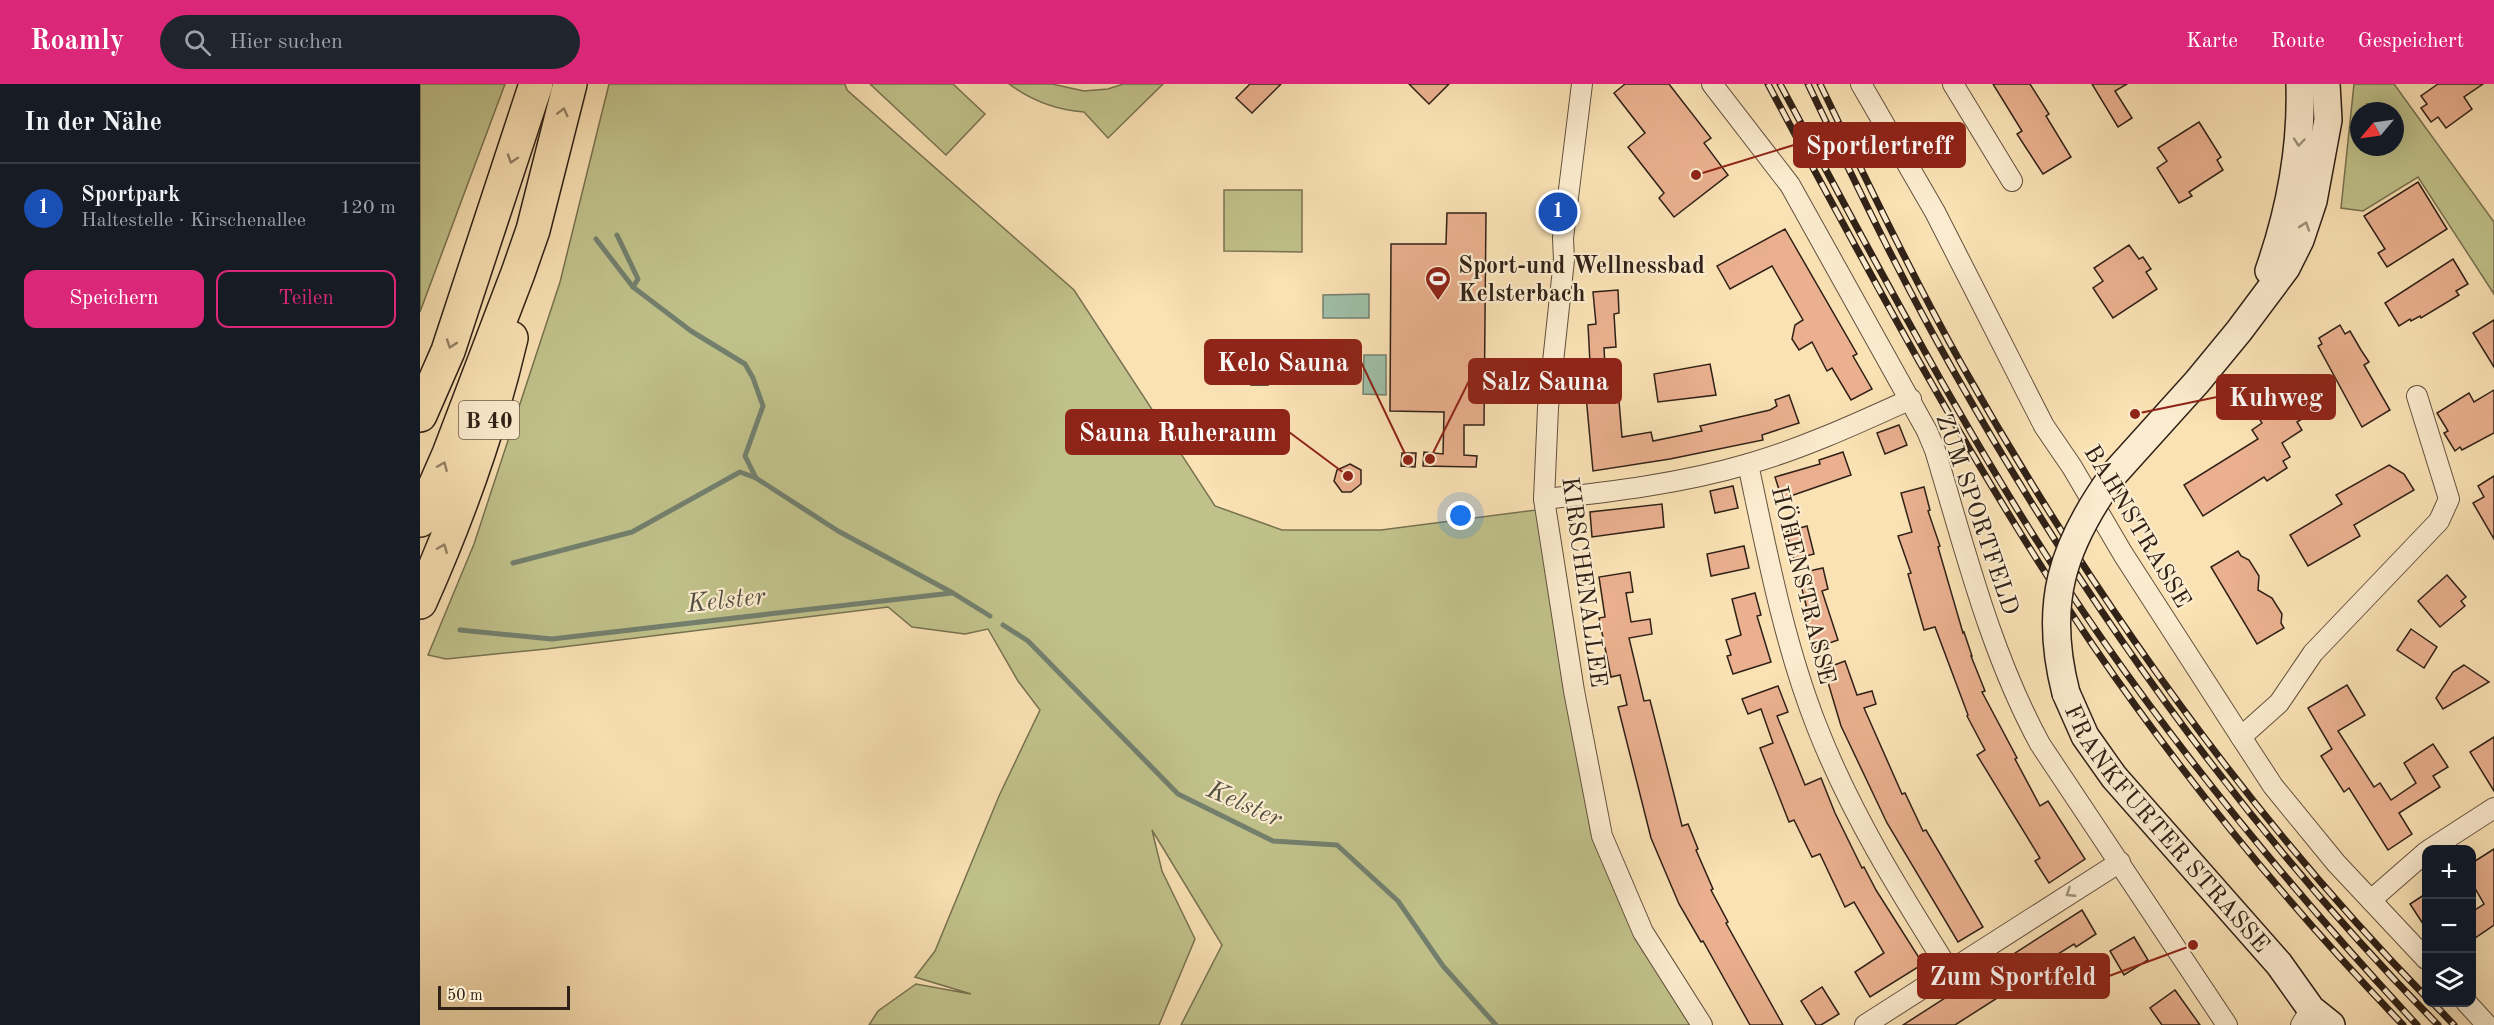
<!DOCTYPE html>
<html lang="de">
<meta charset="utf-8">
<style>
:root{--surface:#171b24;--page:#20242c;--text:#f1f3f6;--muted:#9ea1a6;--line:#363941;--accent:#db2777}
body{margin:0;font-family:"Old Standard TT",serif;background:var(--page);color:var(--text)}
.controls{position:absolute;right:18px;bottom:18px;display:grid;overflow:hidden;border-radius:12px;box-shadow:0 6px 24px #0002}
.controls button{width:54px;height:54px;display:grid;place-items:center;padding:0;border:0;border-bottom:2px solid var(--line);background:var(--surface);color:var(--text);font:30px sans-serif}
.compass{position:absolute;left:1930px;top:18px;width:54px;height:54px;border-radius:50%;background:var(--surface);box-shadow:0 6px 24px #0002;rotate:241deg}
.scale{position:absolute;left:18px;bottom:15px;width:132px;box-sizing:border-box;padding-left:6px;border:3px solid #302117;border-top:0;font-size:16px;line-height:21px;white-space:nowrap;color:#302117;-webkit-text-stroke:4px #fceccf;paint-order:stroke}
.you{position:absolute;left:1041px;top:432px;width:21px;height:21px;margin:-15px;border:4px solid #fff;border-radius:50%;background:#1a73e8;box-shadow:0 0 0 9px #1a73e833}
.badge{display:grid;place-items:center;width:39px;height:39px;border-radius:50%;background:var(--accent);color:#fff;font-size:20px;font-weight:700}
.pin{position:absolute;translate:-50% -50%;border:3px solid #fff;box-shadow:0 2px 6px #0006}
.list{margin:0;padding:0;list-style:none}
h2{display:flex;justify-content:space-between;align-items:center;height:78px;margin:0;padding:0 24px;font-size:26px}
h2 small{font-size:20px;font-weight:400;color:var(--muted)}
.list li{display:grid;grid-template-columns:39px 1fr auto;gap:18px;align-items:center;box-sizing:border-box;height:90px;padding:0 24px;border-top:2px solid var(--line)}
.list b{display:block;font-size:22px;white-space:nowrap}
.list p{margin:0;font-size:20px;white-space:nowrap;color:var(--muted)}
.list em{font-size:20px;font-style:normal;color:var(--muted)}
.actions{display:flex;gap:12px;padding:18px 24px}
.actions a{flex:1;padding:14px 0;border:2px solid var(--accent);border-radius:12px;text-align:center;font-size:21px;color:var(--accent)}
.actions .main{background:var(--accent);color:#fff}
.icon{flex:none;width:33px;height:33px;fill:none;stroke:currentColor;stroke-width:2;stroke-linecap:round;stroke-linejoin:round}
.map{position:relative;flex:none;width:2074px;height:941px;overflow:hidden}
header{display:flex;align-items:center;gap:36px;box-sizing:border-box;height:84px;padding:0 30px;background:var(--accent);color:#fff}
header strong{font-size:28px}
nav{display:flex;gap:33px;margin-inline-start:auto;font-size:21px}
.search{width:420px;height:54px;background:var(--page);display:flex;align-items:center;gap:15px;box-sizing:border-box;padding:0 21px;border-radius:33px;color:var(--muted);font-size:22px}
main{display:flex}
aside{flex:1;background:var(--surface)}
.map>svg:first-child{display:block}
.green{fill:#c1c28b;stroke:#787251;stroke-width:1.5;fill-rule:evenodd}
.water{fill:#9fbfa8;stroke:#73806e;stroke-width:1.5}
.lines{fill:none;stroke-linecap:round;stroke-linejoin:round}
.stream{stroke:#73806e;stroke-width:5}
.building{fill:#eab08f;stroke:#302117;stroke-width:1.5}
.street-casing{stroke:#62513e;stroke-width:22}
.secondary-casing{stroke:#302117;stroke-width:30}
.highway-casing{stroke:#302117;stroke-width:36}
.street{stroke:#fceccf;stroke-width:20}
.secondary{stroke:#fceccf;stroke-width:27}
.highway{stroke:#fae2b5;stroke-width:33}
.rail-casing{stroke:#302117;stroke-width:7}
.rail{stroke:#fceccf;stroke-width:4.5;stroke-dasharray:14;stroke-linecap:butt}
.secondary-bridge-casing{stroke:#302117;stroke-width:30;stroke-linecap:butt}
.secondary-bridge{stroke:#fceccf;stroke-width:27}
.oneway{stroke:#958266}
.oneway2{stroke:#a0917c}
.labels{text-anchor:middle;stroke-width:4.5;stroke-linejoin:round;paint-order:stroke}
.shield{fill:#fceccf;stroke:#6d5e4e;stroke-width:1.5}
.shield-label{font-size:22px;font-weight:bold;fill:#302117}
.poi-label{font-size:24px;font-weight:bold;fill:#302117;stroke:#fceccf;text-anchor:start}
.street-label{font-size:24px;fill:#302117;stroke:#fceccf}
.water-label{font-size:26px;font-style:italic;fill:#515042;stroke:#fceccf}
.leader{fill:none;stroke:#8f2418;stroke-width:2}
.callout-dot{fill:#8f2418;stroke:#fceccf;stroke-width:2}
.callout{fill:#8f2418;stroke:#8f2418;stroke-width:2}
.callout-label{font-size:26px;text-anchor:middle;font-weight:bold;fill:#fff}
</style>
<header>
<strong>Roamly</strong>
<div class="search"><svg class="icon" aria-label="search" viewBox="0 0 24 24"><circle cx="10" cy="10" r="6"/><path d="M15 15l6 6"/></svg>Hier suchen</div>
<nav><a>Karte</a><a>Route</a><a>Gespeichert</a></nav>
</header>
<main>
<aside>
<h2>In der Nähe<small></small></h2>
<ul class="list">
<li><span class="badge" style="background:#1a4fb4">1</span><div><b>Sportpark</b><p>Haltestelle · Kirschenallee</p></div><em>120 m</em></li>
</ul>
<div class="actions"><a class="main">Speichern</a><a>Teilen</a></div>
</aside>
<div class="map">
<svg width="2074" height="941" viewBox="0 0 2074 941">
<rect width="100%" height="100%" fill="#fae2b5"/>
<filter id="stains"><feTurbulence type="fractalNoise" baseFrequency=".00333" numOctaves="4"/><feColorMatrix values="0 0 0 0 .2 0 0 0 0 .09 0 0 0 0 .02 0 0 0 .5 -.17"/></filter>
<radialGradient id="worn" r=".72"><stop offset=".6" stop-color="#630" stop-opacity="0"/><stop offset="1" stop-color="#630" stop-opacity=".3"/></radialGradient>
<g class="green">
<path d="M 0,0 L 85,0 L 0,228 Z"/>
<path d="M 189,0 L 425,0 L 427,6 L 654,206 L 795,422 L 862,446 L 961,446 L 1116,426 L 1171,749 L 1216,854 L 1270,941 L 761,941 L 802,861 L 732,746 L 742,787 L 775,855 L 739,941 L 449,941 L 458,927 L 496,900 L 551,910 L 495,893 L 515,867 L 579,712 L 620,626 L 598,597 L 568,545 L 545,550 L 492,543 L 468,523 L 126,565 L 26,575 L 8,571 L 54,460 L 140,198 Z"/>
<path d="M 450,0 L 533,0 L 565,30 L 526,71 Z"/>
<path d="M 589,0 L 632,0 L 664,7 L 688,5 L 703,0 L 743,0 L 688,54 L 664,28 C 636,26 612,17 589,0 Z"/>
<path d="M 1934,0 L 1974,0 L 2074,138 L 2074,210 L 1998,93 L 1943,127 L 1921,124 ZM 1939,27 L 1975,27 L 1975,63 L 1939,63 Z"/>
<path d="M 804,106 L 882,106 L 882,168 L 804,167 Z"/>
</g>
<g class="water">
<path d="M 949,210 L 949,234 L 903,234 L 903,211 Z"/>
<path d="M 944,271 L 966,271 L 966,311 L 943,310 Z"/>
</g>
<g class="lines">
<g class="stream">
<path d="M 197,151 L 218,195 L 213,203"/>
<path d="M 176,155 L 213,203 L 271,247 L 325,280 L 333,294 L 343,322 L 325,372 L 336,394 L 418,447 L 533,509 L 570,532"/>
<path d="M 93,479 L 212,448 L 320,388 L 336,394"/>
<path d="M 583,541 L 608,557 L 758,710 L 853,757 L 917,761 L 978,817 L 1023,882 L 1076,941"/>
<path d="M 40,546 L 132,555 L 532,509"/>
</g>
</g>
<g class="building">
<path d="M 830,0 L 861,0 L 832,29 L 816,14 Z"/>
<path d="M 989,0 L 1029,0 L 1009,20 Z"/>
<path d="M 1205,0 L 1249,0 L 1291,54 L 1284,59 L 1308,91 L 1254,133 L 1239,114 L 1244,109 L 1208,63 L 1225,49 L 1194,9 Z"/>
<path d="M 1573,0 L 1610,0 L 1629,30 L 1626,32 L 1651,73 L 1623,90 L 1597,50 L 1602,47 Z"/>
<path d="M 1672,0 L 1707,0 L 1695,7 L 1712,34 L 1698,43 Z"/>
<path d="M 2018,0 L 2063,0 L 2044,13 L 2052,25 L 2026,44 L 2018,33 L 2011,38 L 2001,24 L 2007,20 L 2001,12 Z"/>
<path d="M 1779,38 L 1801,73 L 1797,76 L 1803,86 L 1769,108 L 1772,112 L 1759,119 L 1737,84 L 1747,77 L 1738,64 Z"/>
<path d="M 1998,98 L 2027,145 L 1967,183 L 1958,169 L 1965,165 L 1944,132 Z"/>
<path d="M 1027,129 L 1066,129 L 1064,341 L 1044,341 L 1044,371 L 1057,372 L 1056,383 L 1003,382 L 1004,368 L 1023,370 L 1024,328 L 970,327 L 971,160 L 1026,160 Z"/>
<path d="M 1365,145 L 1437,270 L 1433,272 L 1452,305 L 1431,316 L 1412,284 L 1407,287 L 1392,258 L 1379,266 L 1372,255 L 1375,241 L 1383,236 L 1352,182 L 1310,205 L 1297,182 Z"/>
<path d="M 1709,161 L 1719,175 L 1723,173 L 1731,185 L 1726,188 L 1737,205 L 1693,234 L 1673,204 L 1683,197 L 1674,184 Z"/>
<path d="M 2033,175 L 2048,200 L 2036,207 L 2039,211 L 2001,234 L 2000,232 L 1991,237 L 1990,235 L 1979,242 L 1965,219 Z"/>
<path d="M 1198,206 L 1199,229 L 1194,230 L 1196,263 L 1184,264 L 1187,318 L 1199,317 L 1202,353 L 1231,348 L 1233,357 L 1282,347 L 1280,342 L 1350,326 L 1357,322 L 1355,316 L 1369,311 L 1379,339 L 1342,351 L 1343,356 L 1250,375 L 1173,387 L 1163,280 L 1170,279 L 1168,241 L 1176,240 L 1173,208 Z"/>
<path d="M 2074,236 L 2074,283 L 2053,249 Z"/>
<path d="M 1920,241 L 1925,250 L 1930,247 L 1941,266 L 1949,278 L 1944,281 L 1970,326 L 1942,343 L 1898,262 L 1902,260 L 1899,254 Z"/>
<path d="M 1290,280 L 1296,311 L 1238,318 L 1234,290 Z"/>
<path d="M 847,283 L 848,301 L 831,301 L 830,284 Z"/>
<path d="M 2074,306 L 2074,349 L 2042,366 L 2040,363 L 2035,367 L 2024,349 L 2028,347 L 2017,329 L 2049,309 L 2054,318 Z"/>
<path d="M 1857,312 L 1861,318 L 1864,316 L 1870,326 L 1875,323 L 1882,335 L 1877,338 L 1882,346 L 1862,359 L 1870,373 L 1863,377 L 1867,384 L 1847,397 L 1844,393 L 1783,432 L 1764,401 L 1838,355 L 1832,346 L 1842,339 L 1834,326 Z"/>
<path d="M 1479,341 L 1487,361 L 1465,370 L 1457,349 Z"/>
<path d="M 1423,368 L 1431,391 L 1362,415 L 1355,393 L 1400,380 L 1399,376 Z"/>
<path d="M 982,369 L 996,369 L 995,383 L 981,382 Z"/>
<path d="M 930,380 L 941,386 L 941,400 L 931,408 L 922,408 L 914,397 L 917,386 Z"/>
<path d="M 1969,381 L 1984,390 L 1994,406 L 1934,441 L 1940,452 L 1888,482 L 1870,451 L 1922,420 L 1916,411 Z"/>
<path d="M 2074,392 L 2074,455 L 2053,419 L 2064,413 L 2058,402 Z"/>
<path d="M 1313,402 L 1318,424 L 1295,429 L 1290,407 Z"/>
<path d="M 1504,403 L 1510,426 L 1508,427 L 1520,462 L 1518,463 L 1543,549 L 1544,548 L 1552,572 L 1551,572 L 1565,607 L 1562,608 L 1597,674 L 1595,675 L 1620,722 L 1628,717 L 1665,775 L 1629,799 L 1615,777 L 1620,774 L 1557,671 L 1565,666 L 1547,632 L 1548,631 L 1515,543 L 1504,546 L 1488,490 L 1491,489 L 1478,452 L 1492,448 L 1481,409 Z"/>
<path d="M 1242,420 L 1244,443 L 1172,453 L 1170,428 Z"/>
<path d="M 1387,442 L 1394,470 L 1374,475 L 1366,448 Z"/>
<path d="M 1324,462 L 1329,484 L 1291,492 L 1287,470 Z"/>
<path d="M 1818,467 L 1821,472 L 1829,476 L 1839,492 L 1838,506 L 1852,514 L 1862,530 L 1861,539 L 1864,544 L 1837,560 L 1791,483 Z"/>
<path d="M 1403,484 L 1408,505 L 1402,507 L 1418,556 L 1392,565 L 1382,531 L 1388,529 L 1380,497 L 1391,494 L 1389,487 Z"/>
<path d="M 1210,488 L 1213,508 L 1206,509 L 1211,538 L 1230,535 L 1232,550 L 1209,554 L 1224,617 L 1230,616 L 1262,742 L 1268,740 L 1278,765 L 1276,766 L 1293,805 L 1291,806 L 1308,838 L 1306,839 L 1363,941 L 1330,941 L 1283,857 L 1281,858 L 1259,820 L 1231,754 L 1198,623 L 1207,621 L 1200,591 L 1191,593 L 1179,534 L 1185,533 L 1179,493 Z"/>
<path d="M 2027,491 L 2046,513 L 2041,517 L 2045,522 L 2020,543 L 1998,517 Z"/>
<path d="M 1335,509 L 1341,531 L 1337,532 L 1351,578 L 1313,590 L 1307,572 L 1311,571 L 1306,556 L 1321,551 L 1312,515 Z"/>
<path d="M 1991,545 L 2017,563 L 2004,584 L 1977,566 Z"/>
<path d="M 1425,577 L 1437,611 L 1452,607 L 1456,620 L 1444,624 L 1482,710 L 1485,709 L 1503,747 L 1506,746 L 1563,843 L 1538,858 L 1467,739 L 1421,642 L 1404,585 Z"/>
<path d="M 2044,581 L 2069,598 L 2023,625 L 2016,614 L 2033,588 Z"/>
<path d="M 1927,601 L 1945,631 L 1918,647 L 1954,703 L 1960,699 L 1971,716 L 1996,699 L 1984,679 L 2013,660 L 2028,683 L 2013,692 L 2020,703 L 1979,729 L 1992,750 L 1968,766 L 1929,704 L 1924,708 L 1901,672 L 1912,665 L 1888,624 Z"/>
<path d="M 1358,602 L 1368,628 L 1357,632 L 1385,701 L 1401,694 L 1415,729 L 1442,784 L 1444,783 L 1456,806 L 1503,880 L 1450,913 L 1435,888 L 1464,869 L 1434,818 L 1425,823 L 1400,770 L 1392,773 L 1374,736 L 1369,738 L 1340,664 L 1353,659 L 1341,625 L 1328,630 L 1322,615 Z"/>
<path d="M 2074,653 L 2074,707 L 2050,668 Z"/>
<path d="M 2074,765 L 2074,841 L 2052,856 L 2052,828 L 2064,820 L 2052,799 L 2052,779 Z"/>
<path d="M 2007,809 L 2007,846 L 1990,820 Z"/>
<path d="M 1662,826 L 1676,850 L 1656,863 L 1654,860 L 1604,891 L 1608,898 L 1587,911 L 1585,909 L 1535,941 L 1483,941 Z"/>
<path d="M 1714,853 L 1728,876 L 1704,891 L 1690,867 Z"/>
<path d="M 1402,903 L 1419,930 L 1401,941 L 1396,941 L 1381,917 Z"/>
<path d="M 1755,906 L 1780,941 L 1742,941 L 1730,924 Z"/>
</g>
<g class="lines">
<defs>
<g id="street">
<path d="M 1162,0 L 1143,154 L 1144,176 L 1128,324 L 1124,415 L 1154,607 L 1182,752 L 1223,848 L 1282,941"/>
<path d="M 1292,0 L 1370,101 L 1507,347 L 1515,366 C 1545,465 1570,568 1620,660 L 1807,941"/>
<path d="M 1441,0 L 1515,128 L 1624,342 L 1652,383 L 1703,470 L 1821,653 L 1853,702 L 1916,779 L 2006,875"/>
<path d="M 1533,0 L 1592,97"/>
<path d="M 1328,380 C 1347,469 1364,559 1397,643 C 1431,730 1480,808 1529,886"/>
<path d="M 1124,415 C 1192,408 1263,399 1328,380 C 1384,364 1438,339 1491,315"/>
<path d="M 1821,653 L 1859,619 L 1893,569 L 2019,437 L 2029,415 L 1997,312"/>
<path d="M 2009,766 L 2074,724"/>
<path d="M 1951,816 L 2006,768"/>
<path d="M 2046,918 L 2067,941"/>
<path d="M 1445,941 L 1700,778"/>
<path d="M 1881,941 L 1891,925"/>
</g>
<g id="secondary">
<path d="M 1849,187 C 1870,127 1882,64 1880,0"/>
<path d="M 1694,390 L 1777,298 L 1819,247 L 1866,184 L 1880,156 L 1893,117 L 1908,36 L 1906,0"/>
<path id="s1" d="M 1646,609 L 1665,652 L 1694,693 L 1859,880 L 1891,925 L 1911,941"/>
</g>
<g id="highway">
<path d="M 0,331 L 28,267 L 116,0"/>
<path d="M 0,436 L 29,370 L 98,189 L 113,146 L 150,0"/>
<path d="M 0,518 C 38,433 70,344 91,254"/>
</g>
</defs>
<use href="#street" class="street-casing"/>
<use href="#secondary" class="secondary-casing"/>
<use href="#highway" class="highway-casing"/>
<use href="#street" class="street"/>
<use href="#secondary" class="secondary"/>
<use href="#highway" class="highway"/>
<defs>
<g id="rail">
<path d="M 1348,0 C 1450,190 1551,381 1672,560 C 1765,696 1869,822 1983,941"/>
<path d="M 1360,0 C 1461,188 1560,380 1682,555 C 1778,693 1883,818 1997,941"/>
<path d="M 1388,0 C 1434,96 1480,193 1533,286 C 1667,524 1826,746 2018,941"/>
<path d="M 1400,0 C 1446,95 1491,190 1542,281 C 1671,510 1823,725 2006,913"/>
<path d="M 2012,918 L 2034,941"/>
</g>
</defs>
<use href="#rail" class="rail-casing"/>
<use href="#rail" class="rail"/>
<defs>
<path id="secondary-bridge" d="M 1646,609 C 1623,520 1642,462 1694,390"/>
</defs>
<use href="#secondary-bridge" class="secondary-bridge-casing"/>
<use href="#secondary-bridge" class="secondary-bridge"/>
</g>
<defs><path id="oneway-chevron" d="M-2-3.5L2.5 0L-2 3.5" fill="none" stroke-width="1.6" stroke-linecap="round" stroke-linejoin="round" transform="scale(1.5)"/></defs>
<g class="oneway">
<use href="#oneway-chevron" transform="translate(143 28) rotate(-76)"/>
<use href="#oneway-chevron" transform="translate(92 75) rotate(108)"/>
<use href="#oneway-chevron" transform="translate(31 260) rotate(109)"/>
<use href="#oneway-chevron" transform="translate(23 382) rotate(-67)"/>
<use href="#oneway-chevron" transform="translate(23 464) rotate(-68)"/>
</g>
<g class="oneway2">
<use href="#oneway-chevron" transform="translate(1879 58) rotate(95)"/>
<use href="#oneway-chevron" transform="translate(1885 142) rotate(-71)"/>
<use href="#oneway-chevron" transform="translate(1650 809) rotate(147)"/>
</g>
<defs>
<symbol id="stadium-pin" viewBox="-11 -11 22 30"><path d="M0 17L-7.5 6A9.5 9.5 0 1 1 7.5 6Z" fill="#8f2418" stroke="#fceccf"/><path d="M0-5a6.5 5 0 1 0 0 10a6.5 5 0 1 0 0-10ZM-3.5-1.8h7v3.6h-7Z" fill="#fff"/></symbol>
</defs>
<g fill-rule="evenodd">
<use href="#stadium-pin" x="1003" y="180" width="30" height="40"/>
</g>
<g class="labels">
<rect class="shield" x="39" y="317" width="60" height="38" rx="4.5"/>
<g class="shield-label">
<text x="69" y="344">B 40</text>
</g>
<g class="poi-label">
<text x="1038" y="189">Sport-und Wellnessbad<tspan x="1038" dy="28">Kelsterbach</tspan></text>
</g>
<g class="street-label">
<text transform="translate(1558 430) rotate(71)" y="8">ZUM SPORTFELD</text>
<text transform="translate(1718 442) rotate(59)" y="8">BAHNSTRASSE</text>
<text transform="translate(1165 498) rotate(82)" y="8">KIRSCHENALLEE</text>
<text transform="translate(1384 501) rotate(76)" y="8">HÖHENSTRASSE</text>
<text dy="8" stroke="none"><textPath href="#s1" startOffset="170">FRANKFURTER STRASSE</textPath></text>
</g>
<g class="water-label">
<text transform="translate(306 515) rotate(-6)" y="9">Kelster</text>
<text transform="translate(825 719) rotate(24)" y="9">Kelster</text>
</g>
</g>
<path class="leader" d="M1276 91L1374 61M988 376L941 278M1010 375L1049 297M1715 330L1797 313M928 392L869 348M1773 861L1689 892"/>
<g class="callout-dot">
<circle cx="1276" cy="91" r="6"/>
<circle cx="988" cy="376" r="6"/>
<circle cx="1010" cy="375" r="6"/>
<circle cx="1715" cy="330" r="6"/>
<circle cx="928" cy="392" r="6"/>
<circle cx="1773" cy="861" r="6"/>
</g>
<g class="callout">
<rect x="1374" y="39" width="171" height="44" rx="6"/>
<rect x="785" y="256" width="156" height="44" rx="6"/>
<rect x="1049" y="275" width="152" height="44" rx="6"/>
<rect x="1797" y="291" width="118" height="44" rx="6"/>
<rect x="646" y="326" width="223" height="44" rx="6"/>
<rect x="1498" y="870" width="191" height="44" rx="6"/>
</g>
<g class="callout-label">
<text x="1459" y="70">Sportlertreff</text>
<text x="863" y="287">Kelo Sauna</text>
<text x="1125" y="306">Salz Sauna</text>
<text x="1856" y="322">Kuhweg</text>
<text x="758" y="357">Sauna Ruheraum</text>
<text x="1593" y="901">Zum Sportfeld</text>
</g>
<rect width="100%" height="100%" filter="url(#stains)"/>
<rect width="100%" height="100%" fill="url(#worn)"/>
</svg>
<div class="controls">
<button>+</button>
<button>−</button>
<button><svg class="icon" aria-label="layers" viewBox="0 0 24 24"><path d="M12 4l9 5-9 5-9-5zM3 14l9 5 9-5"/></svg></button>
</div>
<svg class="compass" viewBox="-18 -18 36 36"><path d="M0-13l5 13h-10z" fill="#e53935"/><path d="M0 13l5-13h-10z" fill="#9ea1a6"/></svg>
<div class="scale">50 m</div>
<div class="you"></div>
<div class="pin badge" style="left:1138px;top:128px;background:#1a4fb4">1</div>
</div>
</main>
